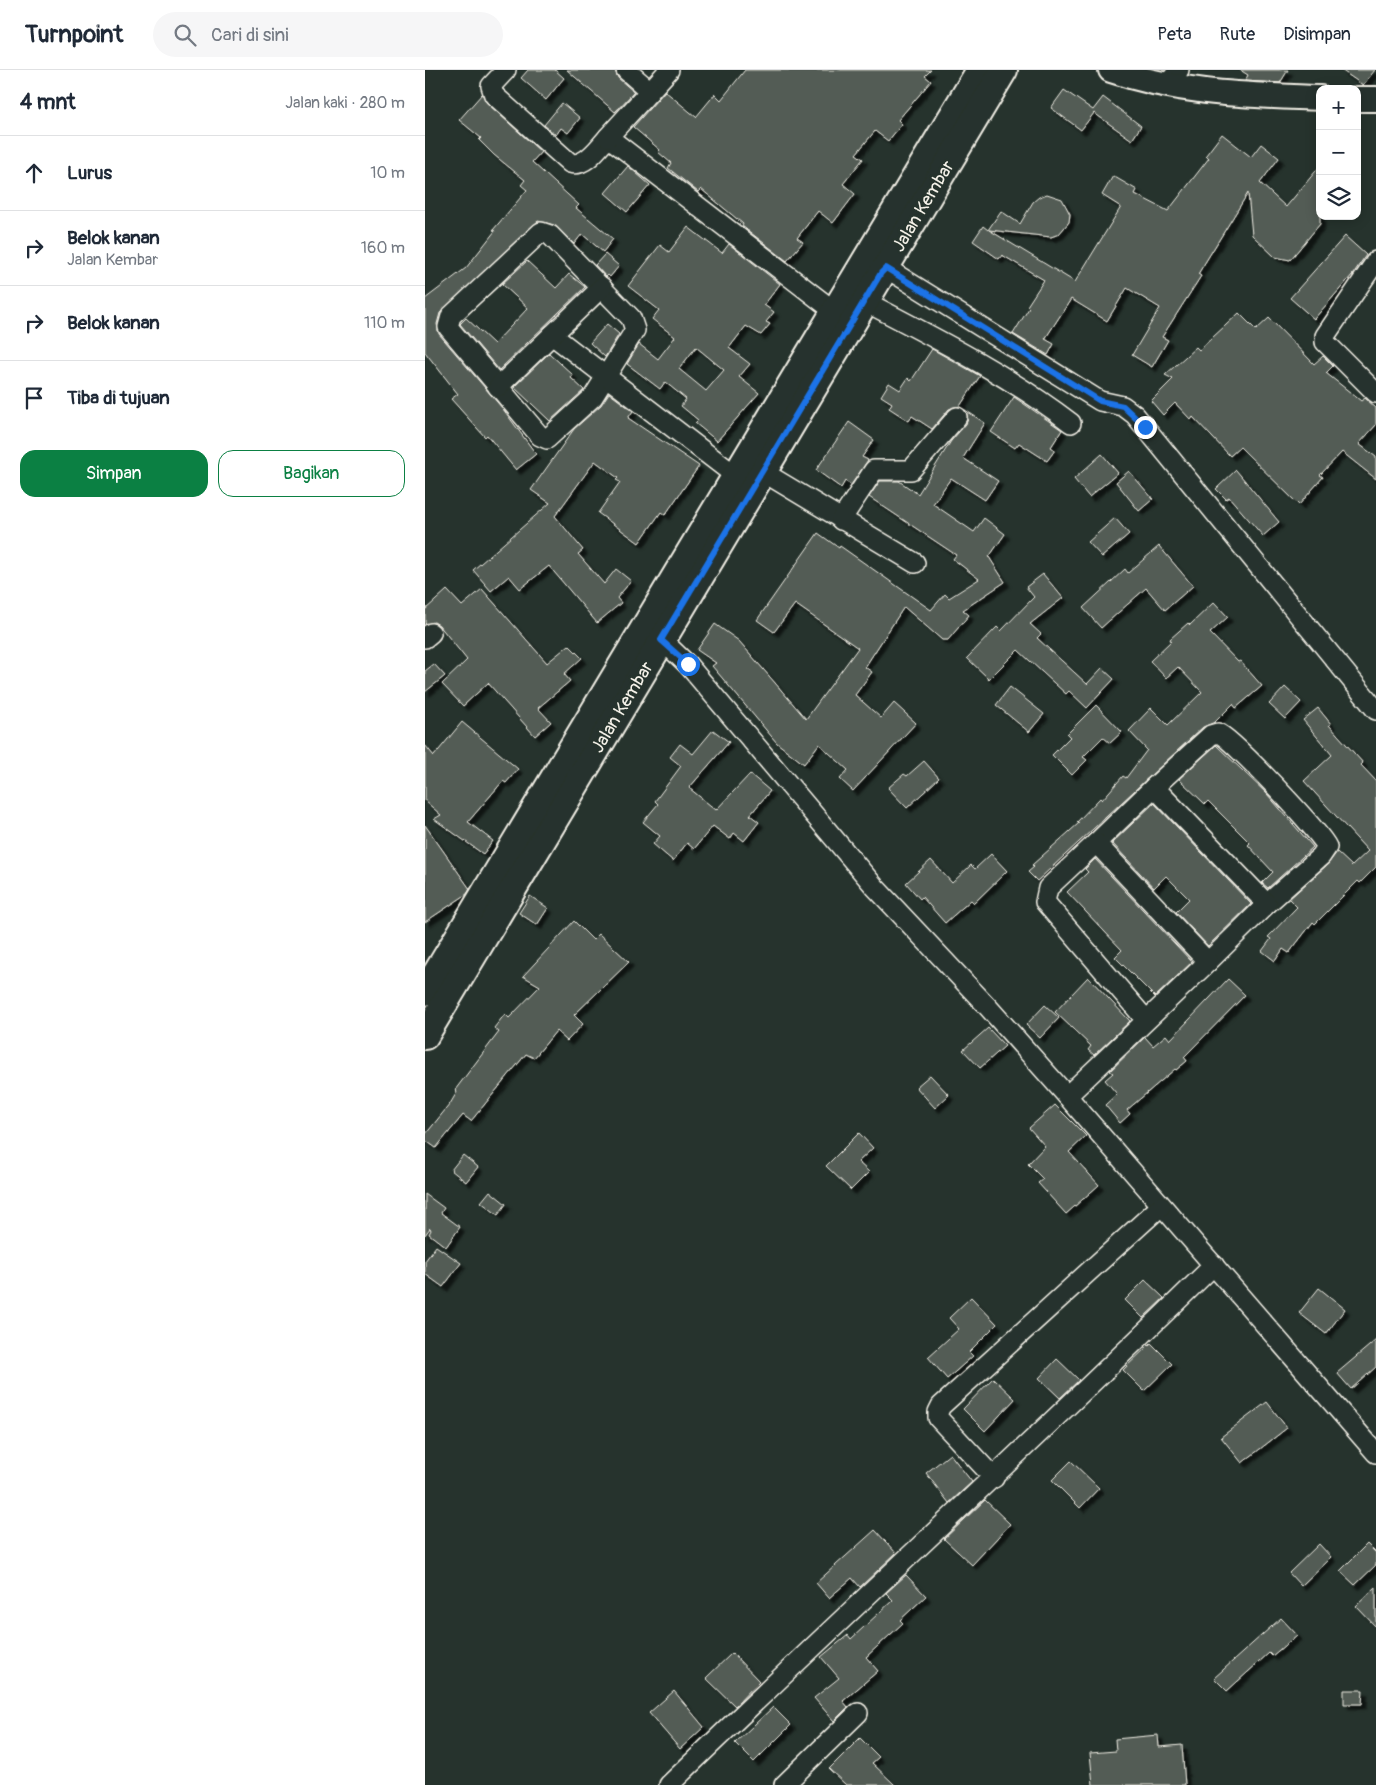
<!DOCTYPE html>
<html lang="id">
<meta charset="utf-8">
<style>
:root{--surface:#fff;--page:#f6f6f7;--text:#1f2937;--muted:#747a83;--line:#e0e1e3;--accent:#0b8043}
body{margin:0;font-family:Pangolin,sans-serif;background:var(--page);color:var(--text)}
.controls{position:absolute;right:15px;top:15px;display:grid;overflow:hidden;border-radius:10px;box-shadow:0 2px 12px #0003}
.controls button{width:45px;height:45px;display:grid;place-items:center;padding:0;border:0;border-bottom:1px solid var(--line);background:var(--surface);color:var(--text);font:25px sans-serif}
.stop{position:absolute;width:15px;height:15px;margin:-11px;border:4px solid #1a73e8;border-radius:50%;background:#fff}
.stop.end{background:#1a73e8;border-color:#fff;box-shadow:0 1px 5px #0008}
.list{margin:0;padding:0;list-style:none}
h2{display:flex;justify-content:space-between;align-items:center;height:65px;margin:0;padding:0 20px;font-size:21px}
h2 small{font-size:16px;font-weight:400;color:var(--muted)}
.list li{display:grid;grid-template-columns:32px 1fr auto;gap:15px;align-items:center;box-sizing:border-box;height:75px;padding:0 20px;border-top:1px solid var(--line)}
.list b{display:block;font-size:19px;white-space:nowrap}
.list p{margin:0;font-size:16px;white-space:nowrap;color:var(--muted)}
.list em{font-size:16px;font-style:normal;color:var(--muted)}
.actions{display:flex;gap:10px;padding:15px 20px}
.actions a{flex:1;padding:11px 0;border:1px solid var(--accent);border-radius:15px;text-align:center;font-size:18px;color:var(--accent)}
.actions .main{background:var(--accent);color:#fff}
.icon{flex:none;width:28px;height:28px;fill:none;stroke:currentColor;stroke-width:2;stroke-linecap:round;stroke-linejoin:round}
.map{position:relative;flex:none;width:951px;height:1715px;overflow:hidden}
header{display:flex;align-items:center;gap:30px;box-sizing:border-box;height:70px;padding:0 25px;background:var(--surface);border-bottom:1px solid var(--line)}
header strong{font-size:24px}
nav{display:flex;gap:28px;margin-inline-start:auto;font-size:18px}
.search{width:350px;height:45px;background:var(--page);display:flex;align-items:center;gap:12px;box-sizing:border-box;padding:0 18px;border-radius:28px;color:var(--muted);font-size:19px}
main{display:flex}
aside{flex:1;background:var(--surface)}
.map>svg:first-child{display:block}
.building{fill:#525c55;stroke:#f4f1e8;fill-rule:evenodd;filter:url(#shadow)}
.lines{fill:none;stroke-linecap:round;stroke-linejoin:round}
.minor-casing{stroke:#f4f1e8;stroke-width:22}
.tertiary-casing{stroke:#f4f1e8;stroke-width:28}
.secondary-casing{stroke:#f4f1e8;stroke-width:30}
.minor{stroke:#26332d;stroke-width:19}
.tertiary{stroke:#26332d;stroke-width:24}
.secondary{stroke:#26332d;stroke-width:26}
.route{stroke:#1a73e8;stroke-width:6}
.labels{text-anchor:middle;stroke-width:5;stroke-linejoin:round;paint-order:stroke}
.street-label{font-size:18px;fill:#f4f1e8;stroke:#26332d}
</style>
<header>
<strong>Turnpoint</strong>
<div class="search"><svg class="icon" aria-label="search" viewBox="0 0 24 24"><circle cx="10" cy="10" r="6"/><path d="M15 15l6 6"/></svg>Cari di sini</div>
<nav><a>Peta</a><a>Rute</a><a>Disimpan</a></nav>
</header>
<main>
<aside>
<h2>4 mnt<small>Jalan kaki · 280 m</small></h2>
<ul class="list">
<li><svg class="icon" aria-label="ahead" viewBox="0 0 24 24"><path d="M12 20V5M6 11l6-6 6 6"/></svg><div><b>Lurus</b></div><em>10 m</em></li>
<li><svg class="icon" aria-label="right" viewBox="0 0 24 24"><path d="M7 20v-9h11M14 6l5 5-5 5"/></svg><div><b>Belok kanan</b><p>Jalan Kembar</p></div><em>160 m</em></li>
<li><svg class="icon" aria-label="right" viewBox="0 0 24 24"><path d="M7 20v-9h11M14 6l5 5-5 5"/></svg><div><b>Belok kanan</b></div><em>110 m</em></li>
<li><svg class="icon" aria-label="arrive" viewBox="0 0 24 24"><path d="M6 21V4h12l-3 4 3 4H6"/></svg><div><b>Tiba di tujuan</b></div></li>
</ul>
<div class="actions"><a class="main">Simpan</a><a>Bagikan</a></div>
</aside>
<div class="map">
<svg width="951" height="1715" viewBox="0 0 951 1715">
<defs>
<filter id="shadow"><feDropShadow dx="4.5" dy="4.5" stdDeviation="1" flood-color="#0009"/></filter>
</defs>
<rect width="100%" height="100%" fill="#26332d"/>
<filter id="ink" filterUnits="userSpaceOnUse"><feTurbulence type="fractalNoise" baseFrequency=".02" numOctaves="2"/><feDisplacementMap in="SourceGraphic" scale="10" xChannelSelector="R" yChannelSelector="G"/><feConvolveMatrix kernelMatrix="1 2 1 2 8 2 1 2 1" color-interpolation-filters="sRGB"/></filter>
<g filter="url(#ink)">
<g class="building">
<path d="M 103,0 L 130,0 L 139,8 L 121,30 L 96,8 Z"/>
<path d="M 142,0 L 190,0 L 193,8 L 209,22 L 190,42 Z"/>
<path d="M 320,0 L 506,0 L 500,6 L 506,11 L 473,50 L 477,54 L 463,71 L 450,61 L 431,84 L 438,89 L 418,114 L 430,124 L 408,153 L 393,141 L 372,168 L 378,172 L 362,191 L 317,156 L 318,154 L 276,119 L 273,122 L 243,98 L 246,93 L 233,82 L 235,80 L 208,57 L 240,21 L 271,47 L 290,24 L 296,30 Z"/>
<path d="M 815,0 L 863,0 L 855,13 L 820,11 L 823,5 Z"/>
<path d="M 916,0 L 950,0 L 938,15 Z"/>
<path d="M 639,20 L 668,40 L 678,27 L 716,56 L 707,70 L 669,43 L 656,60 L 626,38 Z"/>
<path d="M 57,24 L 62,33 L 116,82 L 107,92 L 154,135 L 151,138 L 188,169 L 178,182 L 157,164 L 149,174 L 129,155 L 113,151 L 15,243 L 12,254 L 14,264 L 78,339 L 111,384 L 91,400 L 62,365 L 60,367 L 26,329 L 33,324 L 0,282 L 0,229 L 41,198 L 70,161 L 68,160 L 102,120 L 96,115 L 100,110 L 69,85 L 54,70 L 56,68 L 34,50 Z"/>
<path d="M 137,33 L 155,48 L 143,63 L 136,58 L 131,65 L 119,55 Z"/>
<path d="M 797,64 L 826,87 L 836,74 L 854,88 L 835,113 L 861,137 L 895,96 L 895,154 L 865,190 L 850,187 L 827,165 L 823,123 L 773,204 L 776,206 L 737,267 L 743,270 L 727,297 L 707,285 L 735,238 L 702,218 L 682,251 L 646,229 L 620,269 L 629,274 L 623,285 L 588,264 L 604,238 L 602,236 L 619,210 L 577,185 L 574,189 L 548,171 L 558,156 L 563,160 L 576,141 L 595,154 L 608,132 L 614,127 L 622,124 L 637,129 L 645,144 L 644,152 L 634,164 L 626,167 L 564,160 L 650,212 L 696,137 L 677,125 L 688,106 L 712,120 L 710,124 L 743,141 L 784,88 L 781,85 Z"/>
<path d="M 203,96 L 225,115 L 202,142 L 180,123 Z"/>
<path d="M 263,157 L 297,183 L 304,174 L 355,214 L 339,235 L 349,242 L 341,252 L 345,254 L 336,265 L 321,256 L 304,278 L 325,294 L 314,307 L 334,323 L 292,371 L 270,353 L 273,350 L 256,336 L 261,329 L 240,312 L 235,319 L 202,294 L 214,274 L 233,289 L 250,267 L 227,249 L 234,240 L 203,216 L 235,175 L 244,182 ZM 271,277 L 299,300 L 281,321 L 254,299 Z"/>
<path d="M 920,166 L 941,185 L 928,204 L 889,249 L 865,228 Z"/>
<path d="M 180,184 L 194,196 L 185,207 L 183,205 L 181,207 L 170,195 Z"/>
<path d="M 102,191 L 131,218 L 144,204 L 160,217 L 74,300 L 35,254 L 41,248 L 69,274 L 70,273 L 103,238 L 77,214 Z"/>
<path d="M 814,243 L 831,260 L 844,248 L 889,294 L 898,286 L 908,296 L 901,303 L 936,331 L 940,328 L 951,338 L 951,355 L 934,374 L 951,387 L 951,409 L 917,382 L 895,405 L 898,407 L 874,435 L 815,377 L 805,386 L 768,347 L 766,350 L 750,333 L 738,345 L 726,331 L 748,309 L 740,305 L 771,277 L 774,280 Z"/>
<path d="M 182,254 L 194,264 L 180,287 L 165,273 Z"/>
<path d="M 507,279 L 555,306 L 535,336 L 524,339 L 507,359 L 487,346 L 484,351 L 464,338 L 467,333 L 456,326 L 464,313 L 475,320 L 483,308 L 486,311 Z"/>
<path d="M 124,283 L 148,305 L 146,308 L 159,320 L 125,351 L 89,317 Z"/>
<path d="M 184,323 L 208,341 L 203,348 L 274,396 L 240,445 L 236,442 L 214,473 L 173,443 L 195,412 L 191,410 L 193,408 L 170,391 L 130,446 L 158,480 L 153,484 L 179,514 L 191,499 L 206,511 L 192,528 L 196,533 L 172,553 L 124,496 L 95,519 L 84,506 L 66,521 L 48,500 L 125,433 L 106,420 L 149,359 L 176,335 Z"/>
<path d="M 589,327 L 637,360 L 626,377 L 630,380 L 622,391 L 594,373 L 590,378 L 566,362 Z"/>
<path d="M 540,340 L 560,353 L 538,388 L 573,411 L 560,430 L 526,408 L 508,434 L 549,462 L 559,448 L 580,464 L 564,487 L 580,512 L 538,540 L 544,545 L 523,570 L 517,570 L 479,537 L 440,597 L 447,602 L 430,625 L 456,648 L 469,633 L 491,653 L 428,721 L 415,709 L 423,700 L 394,674 L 379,694 L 352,673 L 287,596 L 291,593 L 272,580 L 290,554 L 314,571 L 381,649 L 433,578 L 370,534 L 349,562 L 332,550 L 393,463 L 414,478 L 415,476 L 506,540 L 520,524 L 524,528 L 554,509 L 528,489 L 531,485 L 444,427 L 455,411 L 474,411 L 493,424 L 526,371 L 541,354 L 543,349 Z"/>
<path d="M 424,352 L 449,370 L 437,387 L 443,390 L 426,415 L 420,411 L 416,418 L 391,400 Z"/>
<path d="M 677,384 L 693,403 L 664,427 L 649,409 Z"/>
<path d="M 811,400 L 854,452 L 838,466 L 804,427 L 801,429 L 791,419 Z"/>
<path d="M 704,401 L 728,429 L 714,441 L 691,412 Z"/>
<path d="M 690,448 L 704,464 L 677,487 L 663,472 Z"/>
<path d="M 734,476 L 768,516 L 740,540 L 721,518 L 676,558 L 658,538 L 700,499 L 703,503 Z"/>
<path d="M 618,504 L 638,528 L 605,554 L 616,564 L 612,568 L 662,614 L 677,598 L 689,609 L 662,638 L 644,621 L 641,624 L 593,580 L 564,609 L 542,588 L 572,557 L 576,561 L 609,527 L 601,517 Z"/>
<path d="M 57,519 L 122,593 L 144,575 L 157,588 L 139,604 L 145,611 L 113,638 L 126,652 L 110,666 L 63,613 L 38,636 L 17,614 L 42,590 L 14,555 L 9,552 L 0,554 L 0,540 L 22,520 L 37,536 Z"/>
<path d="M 789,532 L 803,547 L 785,563 L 813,592 L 815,591 L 837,616 L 811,638 L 808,634 L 790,652 L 778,657 L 612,811 L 603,802 L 609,797 L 607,795 L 654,753 L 652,752 L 675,728 L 677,730 L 698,706 L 701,708 L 722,680 L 704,661 L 726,638 L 743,655 L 777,622 L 753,597 L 741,608 L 725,591 L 746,571 L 745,569 L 763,553 L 765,555 Z"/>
<path d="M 9,594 L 20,606 L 0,622 L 0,601 Z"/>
<path d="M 585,617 L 619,644 L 604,662 L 571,635 Z"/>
<path d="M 860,617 L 876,632 L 860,649 L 844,634 Z"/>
<path d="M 671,635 L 697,662 L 685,673 L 678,667 L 658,687 L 662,690 L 647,705 L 627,685 L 645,667 L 642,664 Z"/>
<path d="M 893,638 L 906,654 L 904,655 L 938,693 L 936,695 L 951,711 L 951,797 L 935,813 L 933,811 L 890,854 L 888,852 L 864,883 L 858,879 L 850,891 L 837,881 L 846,869 L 843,867 L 872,837 L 864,829 L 903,794 L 912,782 L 927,796 L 943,781 L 879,711 L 907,685 L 878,650 Z"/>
<path d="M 37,652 L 93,699 L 81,713 L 78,711 L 43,752 L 68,771 L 58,784 L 9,749 L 16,745 L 0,731 L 0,675 L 9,686 Z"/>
<path d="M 288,660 L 304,672 L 264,718 L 291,740 L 325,704 L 345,721 L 325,745 L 334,752 L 319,771 L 309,763 L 305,769 L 288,756 L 269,779 L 262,773 L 248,791 L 228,774 L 235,766 L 218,752 L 233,734 L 230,731 L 256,696 L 245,687 L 255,674 L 268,684 Z"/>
<path d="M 791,675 L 842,724 L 888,777 L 843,818 L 837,813 L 848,802 L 823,775 L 825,773 L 783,731 L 780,734 L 754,709 Z"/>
<path d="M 499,691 L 514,708 L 482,738 L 463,718 L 479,704 L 482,706 Z"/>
<path d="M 729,733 L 826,834 L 783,876 L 751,842 L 764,829 L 741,806 L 729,818 L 687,773 Z"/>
<path d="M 0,755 L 45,819 L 42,824 L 0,852 Z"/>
<path d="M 566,784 L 582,801 L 549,833 L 546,830 L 520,853 L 497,827 L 495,829 L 481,813 L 506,790 L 527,813 L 546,795 L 550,799 Z"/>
<path d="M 670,789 L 767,892 L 730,927 L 690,887 L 697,880 L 642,822 L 663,802 L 660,799 Z"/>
<path d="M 105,826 L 123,838 L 112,855 L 94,843 Z"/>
<path d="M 149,851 L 168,870 L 174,864 L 204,892 L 149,945 L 158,954 L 142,971 L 131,961 L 109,988 L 101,984 L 46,1051 L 38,1045 L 11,1078 L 0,1070 L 0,1065 L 25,1034 L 32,1022 L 30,1020 L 74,962 L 69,958 L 80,944 L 84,948 L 115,916 L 98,906 Z"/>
<path d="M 663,907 L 705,951 L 669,985 L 663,980 L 666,976 L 630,942 Z"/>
<path d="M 803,909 L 820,925 L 759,987 L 762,991 L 751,1000 L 750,999 L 702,1040 L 705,1044 L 695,1053 L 680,1035 L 692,1024 L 680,1010 L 688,1003 L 685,1001 L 720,967 L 728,976 L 741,965 L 745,970 Z"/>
<path d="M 620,935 L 634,948 L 615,968 L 601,955 Z"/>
<path d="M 563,958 L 580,976 L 555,998 L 538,980 Z"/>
<path d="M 505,1005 L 524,1025 L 510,1038 L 491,1017 Z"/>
<path d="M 630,1035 L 661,1066 L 644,1082 L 674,1115 L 641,1144 L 613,1113 L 618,1109 L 603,1094 L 620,1076 L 604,1058 Z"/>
<path d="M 434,1063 L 448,1078 L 433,1092 L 444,1102 L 426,1120 L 401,1096 Z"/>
<path d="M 38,1085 L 53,1097 L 41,1112 L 26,1100 Z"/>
<path d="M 65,1121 L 81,1134 L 73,1145 L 56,1132 Z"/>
<path d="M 0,1124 L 19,1138 L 16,1143 L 35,1157 L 21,1177 L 4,1164 L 6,1160 L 5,1158 L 0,1165 Z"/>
<path d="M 11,1176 L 36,1193 L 18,1217 L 0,1204 L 0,1191 Z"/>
<path d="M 720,1210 L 739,1228 L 718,1248 L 700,1230 Z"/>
<path d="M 894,1218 L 920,1239 L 901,1264 L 874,1243 Z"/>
<path d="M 546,1227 L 572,1254 L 544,1282 L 548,1286 L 522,1309 L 503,1287 L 534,1259 L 524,1248 Z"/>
<path d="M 951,1270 L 951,1297 L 926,1319 L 912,1303 Z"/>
<path d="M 726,1273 L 747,1294 L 719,1321 L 698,1300 Z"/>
<path d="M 632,1289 L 654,1310 L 635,1328 L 614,1308 Z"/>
<path d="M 568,1308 L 590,1329 L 560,1361 L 538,1339 Z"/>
<path d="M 842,1332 L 862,1358 L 817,1393 L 796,1367 Z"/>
<path d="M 525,1384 L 547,1412 L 524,1433 L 501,1403 Z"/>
<path d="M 646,1391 L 674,1418 L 655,1438 L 627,1410 Z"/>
<path d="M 560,1430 L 585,1454 L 547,1495 L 519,1469 Z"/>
<path d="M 450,1460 L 471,1483 L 435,1517 L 427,1508 L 404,1528 L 391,1513 Z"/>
<path d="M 894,1474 L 906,1487 L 876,1516 L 864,1503 Z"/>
<path d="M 942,1474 L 951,1483 L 951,1495 L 930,1515 L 915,1501 Z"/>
<path d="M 481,1505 L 501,1526 L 475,1550 L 478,1553 L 441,1587 L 453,1601 L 418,1631 L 423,1637 L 409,1651 L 389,1628 L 414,1608 L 396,1587 L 423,1565 L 426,1569 L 468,1530 L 461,1523 Z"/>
<path d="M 951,1517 L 951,1557 L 931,1536 Z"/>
<path d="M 856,1548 L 872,1565 L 847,1586 L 844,1583 L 802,1621 L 789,1608 Z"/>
<path d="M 307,1583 L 334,1611 L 310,1636 L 281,1608 Z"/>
<path d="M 919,1620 L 938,1620 L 937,1634 L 919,1634 Z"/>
<path d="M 249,1621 L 279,1657 L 255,1679 L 224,1643 Z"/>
<path d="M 348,1637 L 366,1655 L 329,1692 L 310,1673 Z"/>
<path d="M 733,1665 L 734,1677 L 757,1675 L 760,1715 L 668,1715 L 665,1683 L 691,1681 L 690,1669 Z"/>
<path d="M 435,1668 L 454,1687 L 447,1693 L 470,1715 L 421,1715 L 404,1699 Z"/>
</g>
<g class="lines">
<defs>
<g id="minor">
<path d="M 81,0 L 66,16 L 69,25 L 145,93 C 160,98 174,77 183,67 L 409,241"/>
<path d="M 741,16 L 754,0"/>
<path d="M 225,21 L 244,0"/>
<path d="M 183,67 L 225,21 L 201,0"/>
<path d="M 116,162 L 125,165 L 206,248 L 210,260 L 168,327 L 122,369 L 115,366 L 23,257 L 26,246 Z"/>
<path d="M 951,191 L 900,266 L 900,272 L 951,323"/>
<path d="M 461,198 L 675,331 L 698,336 L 710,345 L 951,640"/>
<path d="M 439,231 C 510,268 582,304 646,353"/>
<path d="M 127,265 L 320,413"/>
<path d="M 73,317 L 177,217"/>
<path d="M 328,396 L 490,493"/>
<path d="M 416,450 L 449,400 L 486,400 L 532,347"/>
<path d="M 0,568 L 6,563"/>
<path d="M 237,570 L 263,595 L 450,817 L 563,937 L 642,1026 L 951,1383"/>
<path d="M 729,717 L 786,665 L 793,663 C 806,667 896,763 902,777 L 896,786 L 842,834"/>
<path d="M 671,773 L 729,717 L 842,834 L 783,892"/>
<path d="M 642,1026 L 783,892 L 671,773 L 623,818 L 620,832 L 721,950"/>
<path d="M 569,1408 L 513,1348 L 513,1342 L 516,1336 L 736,1136"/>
<path d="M 244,1715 C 424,1540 610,1371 789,1195"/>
<path d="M 359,1715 L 433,1643"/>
</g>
<g id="tertiary">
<path d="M 686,0 C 755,24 822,25 895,28"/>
<path d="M 932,29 L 951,29"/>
</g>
<g id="secondary">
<path d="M 0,922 L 555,0"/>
<path d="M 0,966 L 579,0"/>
</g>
</defs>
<use href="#minor" class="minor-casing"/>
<use href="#tertiary" class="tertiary-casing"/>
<use href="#secondary" class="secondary-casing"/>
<use href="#minor" class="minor"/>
<use href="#tertiary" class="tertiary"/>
<use href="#secondary" class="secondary"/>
</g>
</g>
<g class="lines" filter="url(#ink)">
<path class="route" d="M 263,594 L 236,570 L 456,203 L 461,198 L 675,331 L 698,336 L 720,357"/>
</g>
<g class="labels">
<g class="street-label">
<text transform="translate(498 136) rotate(-59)" y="6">Jalan Kembar</text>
<text transform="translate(197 637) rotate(-59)" y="6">Jalan Kembar</text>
</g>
</g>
</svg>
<div class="controls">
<button>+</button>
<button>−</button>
<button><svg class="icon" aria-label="layers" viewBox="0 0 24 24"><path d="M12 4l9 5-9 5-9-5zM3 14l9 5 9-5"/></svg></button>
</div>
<div class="stop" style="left:263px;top:594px"></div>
<div class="stop end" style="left:720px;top:357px"></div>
</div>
</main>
